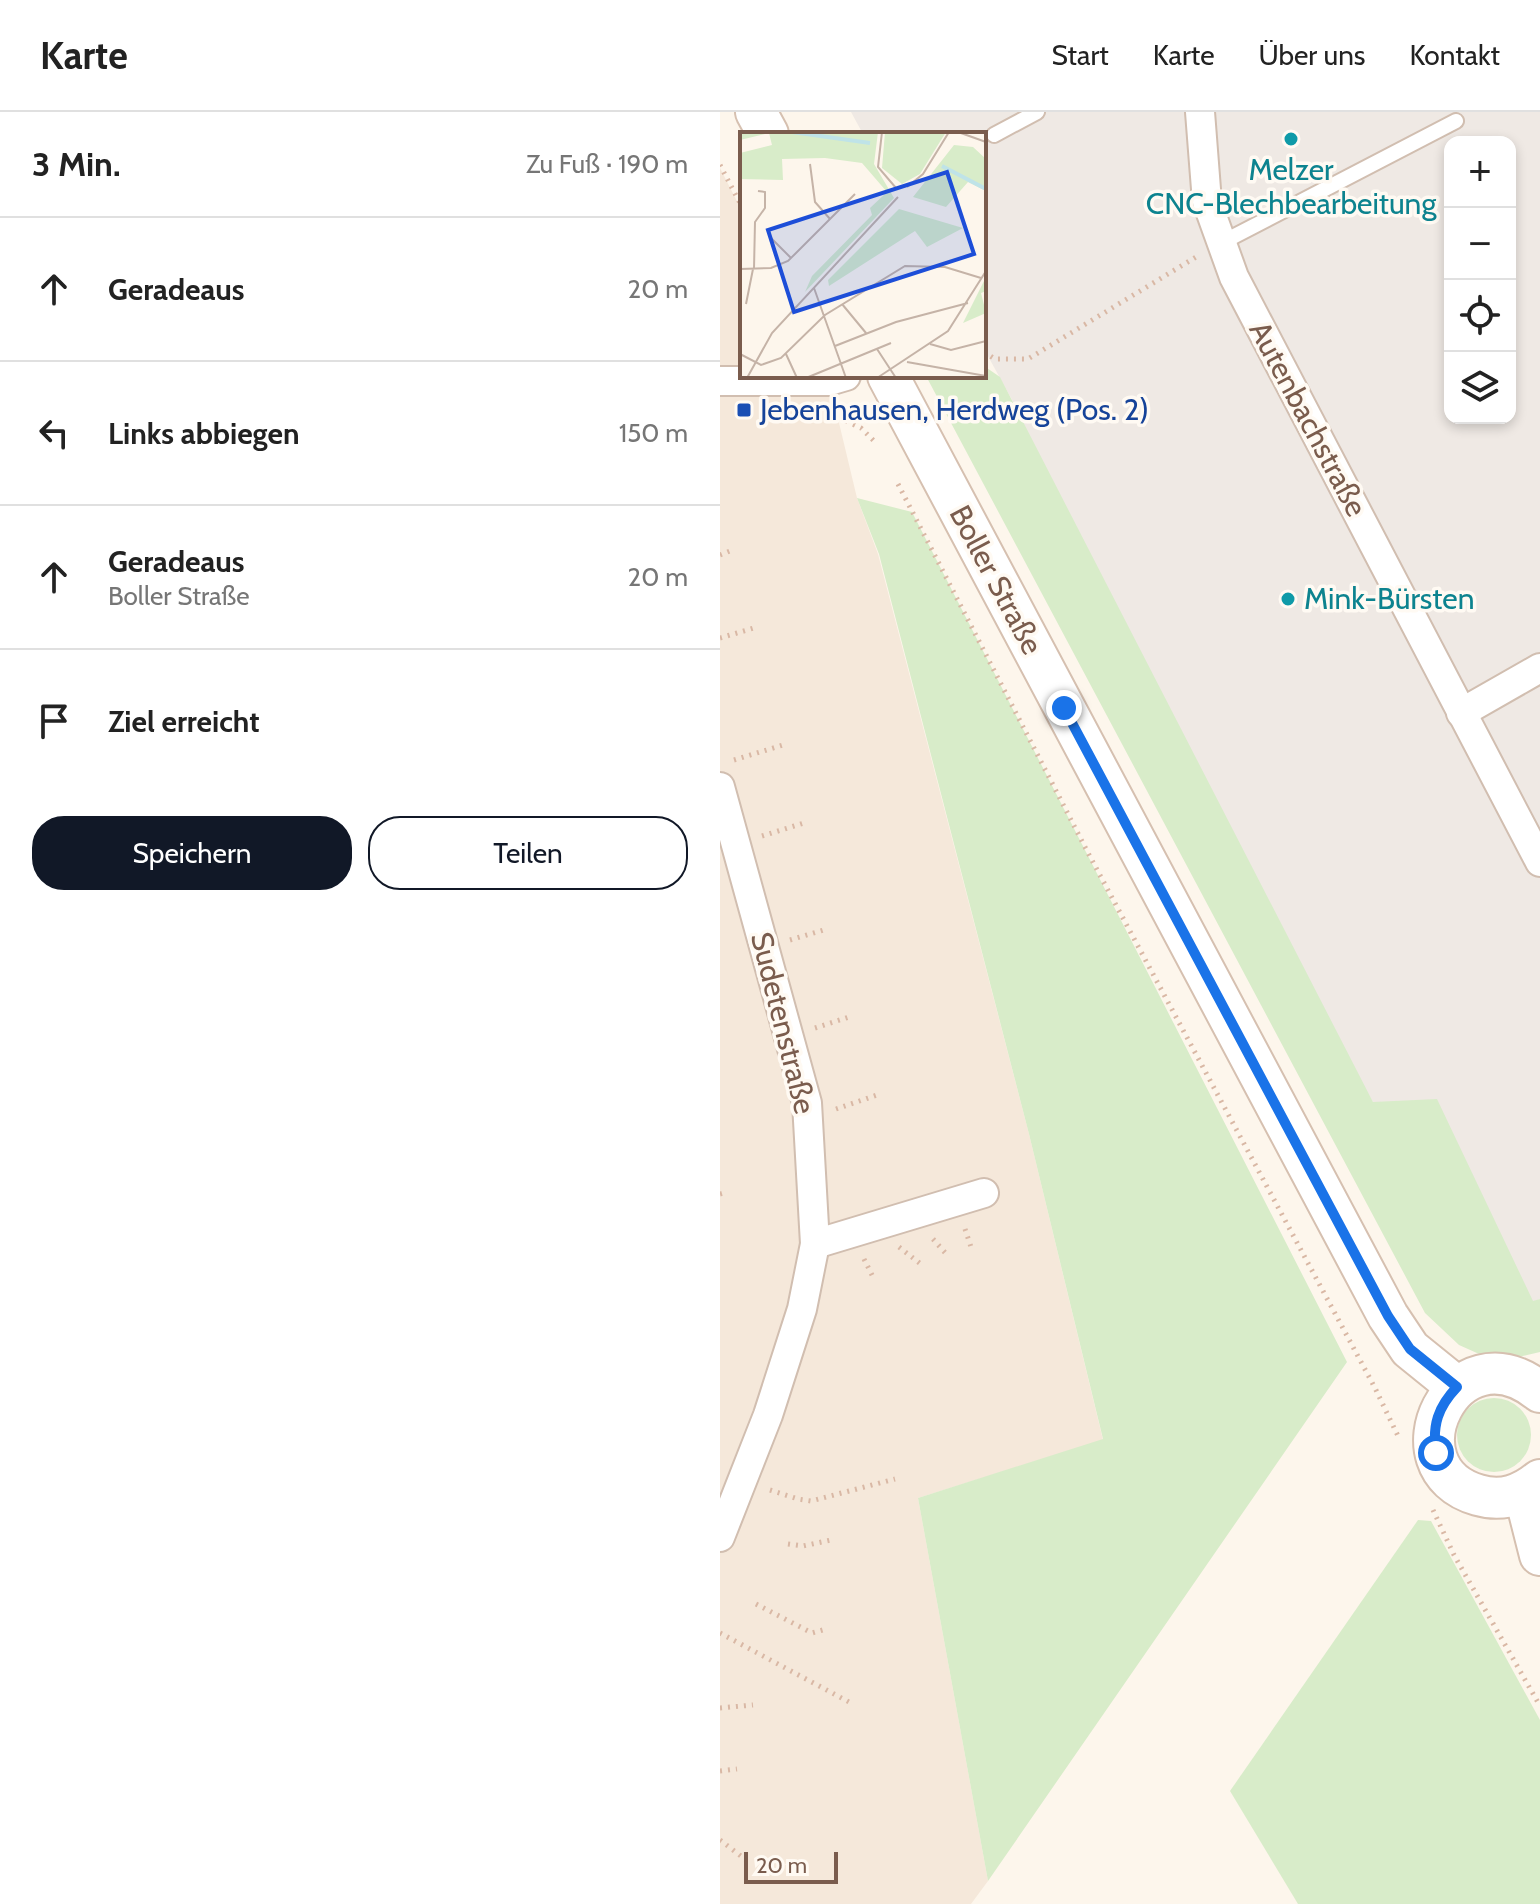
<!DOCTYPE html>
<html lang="de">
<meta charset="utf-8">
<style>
:root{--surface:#fff;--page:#f2f2f2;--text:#222;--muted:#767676;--line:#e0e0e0;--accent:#111827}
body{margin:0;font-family:Cabin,sans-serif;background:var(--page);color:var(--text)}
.controls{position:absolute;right:24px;top:24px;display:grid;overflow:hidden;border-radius:16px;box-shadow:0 4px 12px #0003}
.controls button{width:72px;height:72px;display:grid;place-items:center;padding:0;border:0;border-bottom:2px solid var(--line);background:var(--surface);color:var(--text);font:40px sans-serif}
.scale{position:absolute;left:24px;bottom:20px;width:94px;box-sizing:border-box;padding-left:8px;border:4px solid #7a5c4d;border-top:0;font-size:22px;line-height:28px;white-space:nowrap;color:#7a5c4d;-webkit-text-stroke:6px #fffaf3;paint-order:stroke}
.stop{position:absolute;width:24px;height:24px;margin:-18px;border:6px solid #1a73e8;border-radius:50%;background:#fff}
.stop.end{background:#1a73e8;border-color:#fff;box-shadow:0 2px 8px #0008}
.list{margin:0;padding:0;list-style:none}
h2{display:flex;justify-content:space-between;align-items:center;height:104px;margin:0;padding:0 32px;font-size:34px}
h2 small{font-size:26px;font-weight:400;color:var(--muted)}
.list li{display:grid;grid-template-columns:52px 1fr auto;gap:24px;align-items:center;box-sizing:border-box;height:144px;padding:0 32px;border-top:2px solid var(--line)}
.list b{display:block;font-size:30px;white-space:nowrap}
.list p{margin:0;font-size:26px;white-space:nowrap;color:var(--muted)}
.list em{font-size:26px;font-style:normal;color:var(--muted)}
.actions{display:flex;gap:16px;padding:24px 32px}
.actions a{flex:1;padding:18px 0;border:2px solid var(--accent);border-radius:32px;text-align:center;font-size:28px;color:var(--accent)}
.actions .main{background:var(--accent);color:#fff}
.icon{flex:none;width:44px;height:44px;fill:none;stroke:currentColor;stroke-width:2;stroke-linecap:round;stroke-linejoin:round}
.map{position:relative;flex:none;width:820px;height:1792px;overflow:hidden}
header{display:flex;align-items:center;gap:48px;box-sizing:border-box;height:112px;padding:0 40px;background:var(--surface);border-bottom:2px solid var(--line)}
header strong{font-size:38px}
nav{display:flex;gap:44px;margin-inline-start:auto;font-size:28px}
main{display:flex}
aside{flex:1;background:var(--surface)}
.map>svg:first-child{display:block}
.residential{fill:#f5e8da}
.industrial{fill:#efe9e4;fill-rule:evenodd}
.green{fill:#d8ecc9}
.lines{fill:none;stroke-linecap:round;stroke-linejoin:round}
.lane-casing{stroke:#d1beb0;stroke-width:18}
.street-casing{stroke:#d1beb0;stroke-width:32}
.secondary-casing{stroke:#d6c0b0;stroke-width:44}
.path{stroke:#d9b8a5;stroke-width:5;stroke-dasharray:2 6;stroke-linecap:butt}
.lane{stroke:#fff;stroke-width:14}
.street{stroke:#fff;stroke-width:28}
.secondary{stroke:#fff;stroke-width:40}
.route{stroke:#1a73e8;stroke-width:10}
.culture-dot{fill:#0f9aa8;stroke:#fffaf3;stroke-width:3}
.transit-dot{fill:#1a4fb4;stroke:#fffaf3;stroke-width:3}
.labels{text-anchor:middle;stroke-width:7;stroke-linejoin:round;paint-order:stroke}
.culture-label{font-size:30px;fill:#0d838f;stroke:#fffaf3}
.transit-label{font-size:30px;fill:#164399;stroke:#fffaf3;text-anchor:start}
.street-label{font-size:30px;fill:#7a5c4d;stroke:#fffaf3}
.inset-river{fill:none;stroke:#bfe3e8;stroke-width:4}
.inset-road{fill:none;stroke:#c5b3a7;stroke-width:2}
.view{fill:#1d4ed8;fill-opacity:0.15;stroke:#1d4ed8;stroke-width:4}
.inset-edge{fill:none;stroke:#7a5c4d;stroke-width:4}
</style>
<header>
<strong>Karte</strong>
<nav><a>Start</a><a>Karte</a><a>Über uns</a><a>Kontakt</a></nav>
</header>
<main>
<aside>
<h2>3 Min.<small>Zu Fuß · 190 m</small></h2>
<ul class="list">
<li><svg class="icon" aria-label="ahead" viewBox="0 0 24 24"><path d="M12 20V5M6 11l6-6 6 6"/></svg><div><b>Geradeaus</b></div><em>20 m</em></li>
<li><svg class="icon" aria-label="left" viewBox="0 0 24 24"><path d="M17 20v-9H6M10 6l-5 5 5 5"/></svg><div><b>Links abbiegen</b></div><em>150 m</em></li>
<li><svg class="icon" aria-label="ahead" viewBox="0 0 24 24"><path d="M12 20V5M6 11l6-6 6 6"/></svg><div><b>Geradeaus</b><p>Boller Straße</p></div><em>20 m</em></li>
<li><svg class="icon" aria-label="arrive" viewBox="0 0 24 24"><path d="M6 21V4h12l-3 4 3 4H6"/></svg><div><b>Ziel erreicht</b></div></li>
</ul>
<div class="actions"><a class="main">Speichern</a><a>Teilen</a></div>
</aside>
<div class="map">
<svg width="820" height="1792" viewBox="0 0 820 1792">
<rect width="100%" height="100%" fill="#fdf6ec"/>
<path class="residential" d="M 0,56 L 22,99 L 22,264 L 109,269 L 137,386 L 158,442 L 309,1022 L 383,1328 L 198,1386 L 268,1769 L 251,1792 L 0,1792 Z"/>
<path class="industrial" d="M 131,0 L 820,0 L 820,1187 L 813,1190 L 653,990 L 567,845 L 291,286 L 264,237 L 264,22 L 143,22 ZM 730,30 L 790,30 L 790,306 L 730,306 Z"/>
<g class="green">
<path d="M 264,254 L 280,265 L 653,990 L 717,987 L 813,1189 L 820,1187 L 820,1240 L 777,1250 L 739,1233 L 705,1201 L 206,264 L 264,264 Z"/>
<path d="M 137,386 L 192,400 L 627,1250 L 268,1769 L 198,1386 L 383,1327 L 309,1022 L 159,442 Z"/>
<circle cx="774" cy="1323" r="37"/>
<path d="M 698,1408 L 711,1409 L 820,1608 L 820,1792 L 578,1792 L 510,1679 Z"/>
</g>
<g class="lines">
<defs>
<g id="lane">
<path d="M 274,23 L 317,0"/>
<path d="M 501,131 L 736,9"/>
</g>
<g id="street">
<path d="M 480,0 L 487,90 L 514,165 L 820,750"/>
<path d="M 0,269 L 109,269 L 126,264"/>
<path d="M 741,601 L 820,556"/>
<path d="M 0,675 L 87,991 L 95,1132 L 82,1197 L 48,1303 L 0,1425"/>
<path d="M 95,1132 L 264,1081"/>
</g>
<g id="secondary">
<path d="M 36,0 L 48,22"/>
<path d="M 168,264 L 668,1204 L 690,1237 L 737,1275"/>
<path d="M 820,1280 C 734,1211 666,1357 758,1383 C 782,1390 802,1383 820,1368"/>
<path d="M 804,1380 L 820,1443"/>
</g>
</defs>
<use href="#lane" class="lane-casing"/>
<use href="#street" class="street-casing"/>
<use href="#secondary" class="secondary-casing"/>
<g class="path">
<path d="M 0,53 L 22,95"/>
<path d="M 264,240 L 275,247 L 308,247 L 476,145"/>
<path d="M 120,294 L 126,309 L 141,316 L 156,331"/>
<path d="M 178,372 L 367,739 L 655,1276 L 678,1324"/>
<path d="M 0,443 L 10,439"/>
<path d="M 0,526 L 34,516"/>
<path d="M 14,648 L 63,633"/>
<path d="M 42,724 L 87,710"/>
<path d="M 70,828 L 107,817"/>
<path d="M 95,916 L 132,904"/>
<path d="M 116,997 L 157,983"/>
<path d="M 0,1082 L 7,1080"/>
<path d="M 245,1117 L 251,1135"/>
<path d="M 213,1127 L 228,1144"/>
<path d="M 179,1135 L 202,1153"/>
<path d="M 144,1147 L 153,1165"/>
<path d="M 50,1378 L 78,1387 L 91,1389 L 175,1367"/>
<path d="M 713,1398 L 734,1443 L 820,1594"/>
<path d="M 68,1432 L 83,1434 L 111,1428"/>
<path d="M 36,1492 L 92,1521 L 106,1517"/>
<path d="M 0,1521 L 129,1590"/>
<path d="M 0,1596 L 33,1593"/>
<path d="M 0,1659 L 17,1657"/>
<path d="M 0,1728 L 26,1748"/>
</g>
<use href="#lane" class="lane"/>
<use href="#street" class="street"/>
<use href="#secondary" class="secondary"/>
</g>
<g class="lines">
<path class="route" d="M 344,596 L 668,1204 L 690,1237 L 737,1275 C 718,1295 712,1313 716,1341"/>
</g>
<g class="culture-dot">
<circle cx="571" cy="27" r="8"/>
<circle cx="568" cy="487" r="8"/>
</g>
<rect class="transit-dot" x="16" y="290" width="16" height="16" rx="4"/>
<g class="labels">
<g class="culture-label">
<text x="571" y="68">Melzer<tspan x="571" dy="34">CNC-Blechbearbeitung</tspan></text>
<text x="584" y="497" text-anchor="start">Mink-Bürsten</text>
</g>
<g class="transit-label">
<text x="40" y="308">Jebenhausen, Herdweg (Pos. 2)</text>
</g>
<g class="street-label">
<text transform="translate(588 307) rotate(62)" y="10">Autenbachstraße</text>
<text transform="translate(276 468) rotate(62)" y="10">Boller Straße</text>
<text transform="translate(63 911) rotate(76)" y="10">Sudetenstraße</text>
</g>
</g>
<g transform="translate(20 20)">
<rect width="246" height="246" fill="#fdf6ec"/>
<path d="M 0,0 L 138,0 L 134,32 L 154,66 L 65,160 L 72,144 L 132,83 L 130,76 L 147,60 L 122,31 L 85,26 L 42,27 L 43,48 L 0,47 L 0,21 L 32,13 L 29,1 L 0,8 ZM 145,0 L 206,0 L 180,42 L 162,52 L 142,36 ZM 214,13 L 233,15 L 246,27 L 246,59 L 228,50 L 206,75 L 173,65 ZM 159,77 L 223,96 L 187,115 L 175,99 L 89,154 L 88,148 ZM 246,145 L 246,159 L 241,161 L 246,181 L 223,191 Z" fill="#d8ecc9"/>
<path class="inset-river" d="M 52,0 L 130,11M 202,34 L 246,57"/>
<path class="inset-road" d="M 142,0 L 138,35 L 156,56M 218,0 L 246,10M 70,32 L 75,70 L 90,87M 167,55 L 183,42 L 209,0M 31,106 L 51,126M 0,137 L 31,136 L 48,129 L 115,62M 14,137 L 15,90 L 25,76 L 25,60 L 18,59M 74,156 L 106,246M 6,172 L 13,137M 102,172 L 126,201M 190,212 L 211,218 L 246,209M 95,214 L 156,190 L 228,171M 137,217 L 156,246M 0,222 L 21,233 L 41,226 L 85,183 L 165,134 L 205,135 L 241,146M 46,222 L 57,246M 167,230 L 246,244M 7,246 L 32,201 L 158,65M 66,246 L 151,211M 137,246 L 208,199 L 246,139"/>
<path class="view" d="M 207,40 L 234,122 L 54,180 L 28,98 Z"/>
<rect width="246" height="246" class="inset-edge"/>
</g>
</svg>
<div class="controls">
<button>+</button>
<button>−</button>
<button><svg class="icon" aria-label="locate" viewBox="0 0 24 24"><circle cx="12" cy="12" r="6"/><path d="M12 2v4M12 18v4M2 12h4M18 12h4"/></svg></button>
<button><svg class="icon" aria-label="layers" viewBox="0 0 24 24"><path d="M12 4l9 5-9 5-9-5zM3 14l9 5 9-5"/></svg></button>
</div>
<div class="scale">20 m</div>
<div class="stop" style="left:716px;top:1341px"></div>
<div class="stop end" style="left:344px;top:596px"></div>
</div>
</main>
